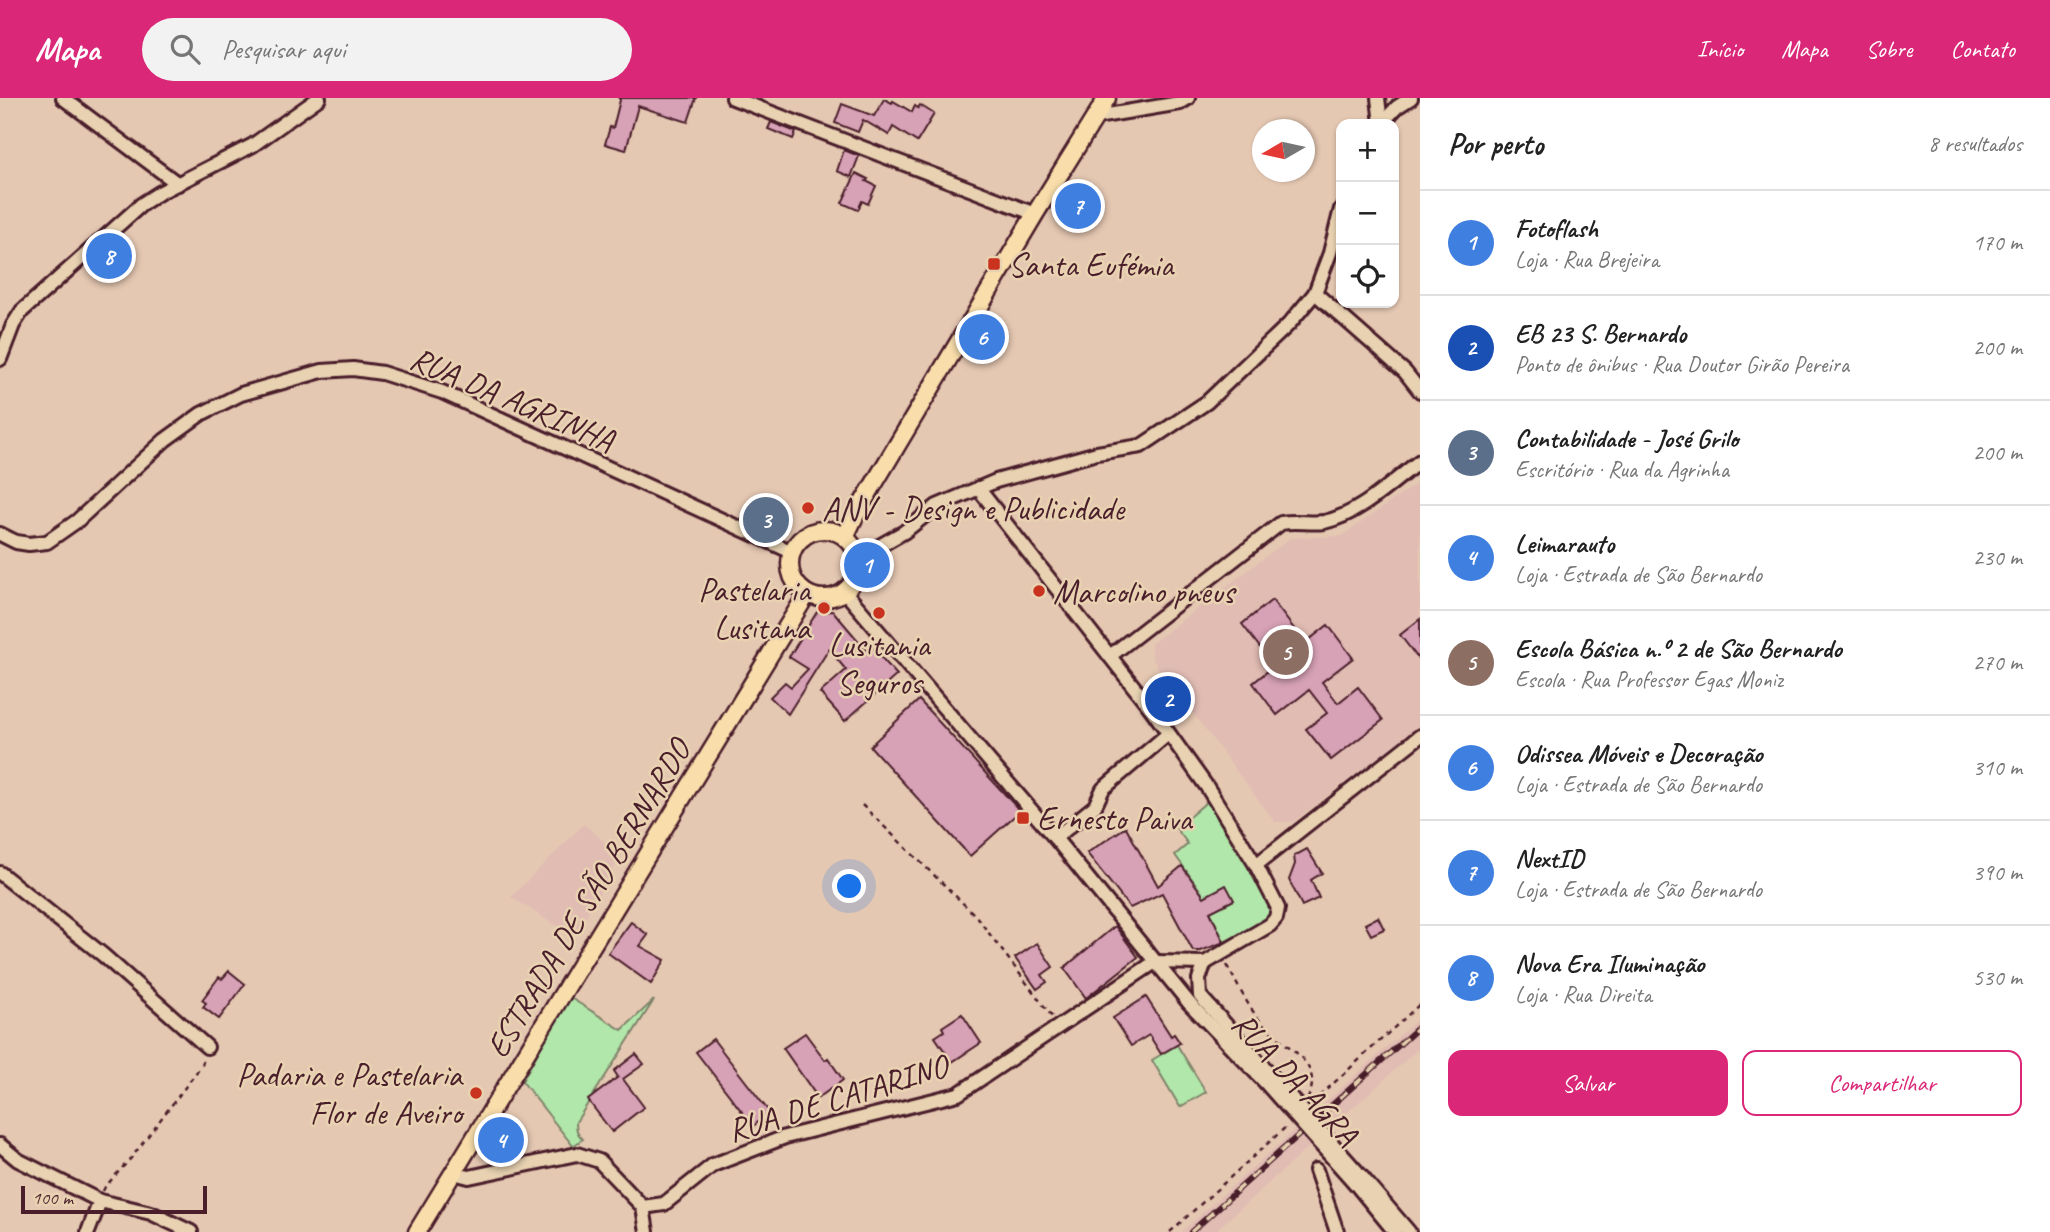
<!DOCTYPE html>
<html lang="pt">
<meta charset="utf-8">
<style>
:root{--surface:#fff;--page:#f2f2f2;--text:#222;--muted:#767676;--line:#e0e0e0;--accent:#db2777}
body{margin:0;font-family:Caveat,sans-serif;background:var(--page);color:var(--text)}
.controls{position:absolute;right:21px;top:21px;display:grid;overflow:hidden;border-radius:14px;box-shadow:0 2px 5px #0004}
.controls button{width:63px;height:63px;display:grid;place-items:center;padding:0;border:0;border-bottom:2px solid var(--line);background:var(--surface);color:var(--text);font:35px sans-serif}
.compass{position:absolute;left:1252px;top:21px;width:63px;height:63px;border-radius:50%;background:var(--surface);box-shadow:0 2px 5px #0004;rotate:261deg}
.scale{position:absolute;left:21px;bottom:18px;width:186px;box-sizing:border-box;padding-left:7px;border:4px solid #4a1f2b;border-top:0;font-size:19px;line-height:24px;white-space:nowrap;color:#4a1f2b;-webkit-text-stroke:5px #e8d2b1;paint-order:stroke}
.you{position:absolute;left:850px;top:789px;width:24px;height:24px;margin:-18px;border:5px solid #fff;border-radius:50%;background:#1a73e8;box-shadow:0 0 0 10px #1a73e833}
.badge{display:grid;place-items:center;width:46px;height:46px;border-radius:50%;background:var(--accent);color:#fff;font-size:23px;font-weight:700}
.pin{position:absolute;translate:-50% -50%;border:4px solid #fff;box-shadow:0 2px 7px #0006}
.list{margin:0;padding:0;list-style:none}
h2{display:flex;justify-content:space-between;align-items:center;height:91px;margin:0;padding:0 28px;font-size:30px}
h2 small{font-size:23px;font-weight:400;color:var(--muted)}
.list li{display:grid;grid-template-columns:46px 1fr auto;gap:21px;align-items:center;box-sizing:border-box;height:105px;padding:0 28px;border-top:2px solid var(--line)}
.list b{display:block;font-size:26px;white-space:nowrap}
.list p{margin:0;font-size:23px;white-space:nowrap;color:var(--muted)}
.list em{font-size:23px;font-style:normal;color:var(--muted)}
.actions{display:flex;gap:14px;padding:21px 28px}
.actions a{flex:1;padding:16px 0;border:2px solid var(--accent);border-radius:14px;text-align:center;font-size:24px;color:var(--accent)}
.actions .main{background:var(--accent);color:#fff}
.icon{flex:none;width:38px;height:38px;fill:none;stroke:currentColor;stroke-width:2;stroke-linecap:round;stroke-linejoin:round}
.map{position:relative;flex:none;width:1420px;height:1134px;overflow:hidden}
header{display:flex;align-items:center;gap:42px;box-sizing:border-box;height:98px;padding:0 35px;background:var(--accent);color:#fff}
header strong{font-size:33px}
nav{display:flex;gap:38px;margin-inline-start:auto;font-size:24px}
.search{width:490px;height:63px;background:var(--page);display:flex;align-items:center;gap:18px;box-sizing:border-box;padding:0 24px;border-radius:38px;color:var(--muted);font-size:26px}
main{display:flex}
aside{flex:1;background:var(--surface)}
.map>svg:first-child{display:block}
.built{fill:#e1bcb3}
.green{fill:#b1e7aa;stroke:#7e836a;stroke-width:2}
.building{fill:#d7a1b6;stroke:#4a1f2b;stroke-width:2}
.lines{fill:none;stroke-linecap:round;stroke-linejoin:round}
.minor-casing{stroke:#4a1f2b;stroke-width:18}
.major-casing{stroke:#4a1f2b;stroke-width:21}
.path{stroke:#4a1f2b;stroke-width:2.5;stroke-dasharray:5 5;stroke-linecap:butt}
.minor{stroke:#e8d2b1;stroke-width:12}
.major{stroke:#f9deab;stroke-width:16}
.rail-casing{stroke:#4a1f2b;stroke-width:6}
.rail{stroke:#e8d2b1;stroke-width:3.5;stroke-dasharray:10;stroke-linecap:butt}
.minor-bridge-casing{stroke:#4a1f2b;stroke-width:18;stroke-linecap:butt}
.minor-bridge{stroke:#e8d2b1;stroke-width:12}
.poi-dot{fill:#c8321e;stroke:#e8d2b1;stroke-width:2.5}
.labels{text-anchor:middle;stroke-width:5;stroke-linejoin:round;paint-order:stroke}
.poi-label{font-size:33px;fill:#4a1f2b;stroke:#e8d2b1;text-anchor:start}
.street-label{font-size:33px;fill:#4a1f2b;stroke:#e8d2b1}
</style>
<header>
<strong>Mapa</strong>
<div class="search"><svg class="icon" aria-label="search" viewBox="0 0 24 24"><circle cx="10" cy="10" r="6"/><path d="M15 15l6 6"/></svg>Pesquisar aqui</div>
<nav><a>Início</a><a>Mapa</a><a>Sobre</a><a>Contato</a></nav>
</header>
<main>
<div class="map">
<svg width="1420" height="1134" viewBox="0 0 1420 1134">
<rect width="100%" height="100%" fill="#e5c8b2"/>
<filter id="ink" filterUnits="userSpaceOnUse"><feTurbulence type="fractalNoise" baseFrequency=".0143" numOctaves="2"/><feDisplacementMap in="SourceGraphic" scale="14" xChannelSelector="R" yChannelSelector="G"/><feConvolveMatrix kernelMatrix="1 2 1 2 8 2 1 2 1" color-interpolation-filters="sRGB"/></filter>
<g filter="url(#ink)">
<g class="built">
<path d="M 1420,383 L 1420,627 L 1293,724 L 1275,724 L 1152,561 L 1151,546 L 1290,440 L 1342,438 Z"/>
<path d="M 584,726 L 621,758 L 574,839 L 511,799 Z"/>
<path d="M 1420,919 L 1420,949 L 1375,990 L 1214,1134 L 1181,1134 Z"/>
</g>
<g class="green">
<path d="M 1210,701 L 1273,809 L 1271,822 L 1224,844 L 1202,795 L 1175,757 L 1188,746 L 1176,730 Z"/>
<path d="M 569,899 L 622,932 L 654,902 L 576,1024 C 576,1032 577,1036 583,1041 L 573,1048 L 522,983 Z"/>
<path d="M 1177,947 L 1206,994 L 1180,1009 L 1152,962 Z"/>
</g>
<g class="building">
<path d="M 619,0 L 696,0 L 688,24 L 638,8 L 626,52 L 605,46 L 610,29 L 613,30 L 620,2 Z"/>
<path d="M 884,1 L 892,5 L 893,3 L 912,14 L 915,8 L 918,10 L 920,7 L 934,16 L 917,44 L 893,29 L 889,37 L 863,22 L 858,34 L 835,25 L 842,6 L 874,18 Z"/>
<path d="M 771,24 L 796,34 L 793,41 L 768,31 Z"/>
<path d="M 844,52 L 859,58 L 851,79 L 837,73 Z"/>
<path d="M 856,75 L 868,81 L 866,83 L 876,88 L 868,106 L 862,103 L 858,112 L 842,105 Z"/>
<path d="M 1070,95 L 1096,116 L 1090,123 L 1064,103 Z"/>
<path d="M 1272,502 L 1305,545 L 1328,527 L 1353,560 L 1322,584 L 1338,605 L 1358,589 L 1383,622 L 1331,662 L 1306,631 L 1327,615 L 1309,592 L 1277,617 L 1253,585 L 1274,568 L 1242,526 Z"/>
<path d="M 833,513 L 867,553 L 872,549 L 897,577 L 845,623 L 820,595 L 846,572 L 829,551 L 788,616 L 770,599 L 785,584 L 791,589 L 808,571 L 789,559 L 817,514 Z"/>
<path d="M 1420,521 L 1420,563 L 1400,537 Z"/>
<path d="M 919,602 L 1020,713 L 970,758 L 870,648 Z"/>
<path d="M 1126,729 L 1158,788 L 1182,768 L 1204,799 L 1226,787 L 1234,802 L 1210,814 L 1224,844 L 1201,853 L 1193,853 L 1162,795 L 1130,810 L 1087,755 Z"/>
<path d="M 1307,751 L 1322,775 L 1311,782 L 1319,800 L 1302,808 L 1289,782 L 1295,766 L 1294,758 Z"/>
<path d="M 1378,819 L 1384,831 L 1371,837 L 1365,826 Z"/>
<path d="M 631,824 L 648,837 L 640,848 L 665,862 L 651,886 L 608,855 Z"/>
<path d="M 1115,828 L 1138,859 L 1086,900 L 1064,870 Z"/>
<path d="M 1037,845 L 1053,869 L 1042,877 L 1047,884 L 1037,891 L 1015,860 Z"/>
<path d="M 229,873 L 245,886 L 219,921 L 203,909 L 206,905 L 202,902 L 219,879 L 222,881 Z"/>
<path d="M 1146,899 L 1171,938 L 1174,936 L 1180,945 L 1161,956 L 1149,937 L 1131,948 L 1113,920 Z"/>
<path d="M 962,916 L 981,945 L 952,964 L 935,939 L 944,933 L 942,929 Z"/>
<path d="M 805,935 L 825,962 L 828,960 L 843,982 L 818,1000 L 783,950 Z"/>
<path d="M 713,941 L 770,1015 L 753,1028 L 696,954 Z"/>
<path d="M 636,956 L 644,966 L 623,981 L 644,1009 L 612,1034 L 588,1002 L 618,979 L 614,973 Z"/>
</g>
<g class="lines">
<defs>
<g id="minor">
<path d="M 63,0 L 178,86"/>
<path d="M 733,0 L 1035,116"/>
<path d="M 1378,0 L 1381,26"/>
<path d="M 1096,19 L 1180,5 L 1188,0"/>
<path d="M 1381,26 L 1397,9 L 1411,0"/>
<path d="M 1315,195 L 1405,274 L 1420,293"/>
<path d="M 0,261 L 13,227 L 22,213 L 142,106 L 159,95 L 253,47 L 319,0"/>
<path d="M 978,390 L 1152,612 L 1207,689 L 1256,767 L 1278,810 L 1276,820 L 1270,827 L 1205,865 L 1155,864"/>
<path d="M 0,436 L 16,444 L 29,446 L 47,444 L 77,423 L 165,342 L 201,316 L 241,296 L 322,273 L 353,271 L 382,275 L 442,294 L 792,454"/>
<path d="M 858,460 L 904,434 L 937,408 L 996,383 L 1097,355 L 1141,348 L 1207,304 L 1289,226 L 1315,195 L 1330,155 L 1341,111"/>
<path d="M 845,494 L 1055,740 L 1189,905 L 1265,984"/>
<path d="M 1110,558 L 1281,425 C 1296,422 1310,426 1324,424 C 1359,417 1392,384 1420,363"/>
<path d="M 1055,740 L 1095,708 L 1103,691 L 1168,636"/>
<path d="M 1256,767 L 1420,638"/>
<path d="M 0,775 L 103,857 L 207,949"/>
<path d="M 1205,865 L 1199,881 L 1200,898 L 1271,977"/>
<path d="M 0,1047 L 18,1062 L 100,1103 L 151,1115 L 191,1134"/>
<path d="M 1316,1072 L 1337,1134"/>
<path d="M 453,1075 L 469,1079 L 577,1056 L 599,1063 L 643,1109 L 664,1106 L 713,1067 L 785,1039 L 958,996 L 1155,864"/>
<path d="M 1361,1078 L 1409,1134"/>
<path d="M 1354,1084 L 1395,1134"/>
<path d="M 643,1109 L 647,1134"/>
<path d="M 88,1134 L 100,1103"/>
</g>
<g id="major">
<circle cx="824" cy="466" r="34"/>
<path d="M 845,439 L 856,416 L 1035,116 L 1107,0"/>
<path d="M 417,1134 L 807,496"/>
</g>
</defs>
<use href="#minor" class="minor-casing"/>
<use href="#major" class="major-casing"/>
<g class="path">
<path d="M 862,707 L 976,818 L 1053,920"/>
<path d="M 1227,867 C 1237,886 1247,907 1261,924 C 1279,947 1326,962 1308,1000"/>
<path d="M 1312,1005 L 1420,906"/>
<path d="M 103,1093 L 105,1089 L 132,1059 L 202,967 L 204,960"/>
<path d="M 1170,1134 L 1288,1027"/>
</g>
<use href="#minor" class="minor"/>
<use href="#major" class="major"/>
<defs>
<path id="rail" d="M 1191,1134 L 1420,928"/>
</defs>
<use href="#rail" class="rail-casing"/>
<use href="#rail" class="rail"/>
<defs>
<g id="minor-bridge">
<path d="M 1271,977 L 1361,1078"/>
<path d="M 1265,984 L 1354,1084"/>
</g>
</defs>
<use href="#minor-bridge" class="minor-bridge-casing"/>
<use href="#minor-bridge" class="minor-bridge"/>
</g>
</g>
<g class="poi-dot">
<rect x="987" y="159" width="14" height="14" rx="3.5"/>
<circle cx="808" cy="410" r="7"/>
<circle cx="1039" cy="493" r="7"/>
<circle cx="824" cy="510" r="7"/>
<circle cx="879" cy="515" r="7"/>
<rect x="1016" y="713" width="14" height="14" rx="3.5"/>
<circle cx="476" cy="995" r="7"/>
</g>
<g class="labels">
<g class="poi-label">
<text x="1008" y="178">Santa Eufémia</text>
<text x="822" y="422">ANV - Design e Publicidade</text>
<text x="810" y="503" text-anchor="end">Pastelaria<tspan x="810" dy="38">Lusitana</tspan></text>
<text x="1053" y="505">Marcolino pneus</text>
<text x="879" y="558" text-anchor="middle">Lusitania<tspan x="879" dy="38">Seguros</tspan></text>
<text x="1037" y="732">Ernesto Paiva</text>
<text x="462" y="988" text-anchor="end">Padaria e Pastelaria<tspan x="462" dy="38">Flor de Aveiro</tspan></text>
</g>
<g class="street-label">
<text transform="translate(513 300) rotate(23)" y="12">RUA DA AGRINHA</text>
<text transform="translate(587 800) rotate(-59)" y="12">ESTRADA DE SÃO BERNARDO</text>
<text transform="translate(1296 980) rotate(47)" y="12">RUA DA AGRA</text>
<text transform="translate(837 999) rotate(-17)" y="12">RUA DE CATARINO</text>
</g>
</g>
</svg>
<div class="controls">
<button>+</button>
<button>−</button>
<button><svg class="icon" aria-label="locate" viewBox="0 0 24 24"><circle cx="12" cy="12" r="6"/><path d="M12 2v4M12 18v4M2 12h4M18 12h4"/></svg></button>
</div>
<svg class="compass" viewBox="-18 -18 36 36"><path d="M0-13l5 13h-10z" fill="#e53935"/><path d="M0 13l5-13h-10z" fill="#767676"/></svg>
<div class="scale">100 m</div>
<div class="you"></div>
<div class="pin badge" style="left:867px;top:467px;background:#3f7fe0">1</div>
<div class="pin badge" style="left:1168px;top:601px;background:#1a4fb4">2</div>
<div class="pin badge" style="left:766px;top:422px;background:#5c6f8a">3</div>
<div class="pin badge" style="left:501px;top:1042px;background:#3f7fe0">4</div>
<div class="pin badge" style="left:1286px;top:554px;background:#8d6e63">5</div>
<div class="pin badge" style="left:982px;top:239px;background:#3f7fe0">6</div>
<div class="pin badge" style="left:1078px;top:108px;background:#3f7fe0">7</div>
<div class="pin badge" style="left:109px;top:158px;background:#3f7fe0">8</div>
</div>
<aside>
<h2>Por perto<small>8 resultados</small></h2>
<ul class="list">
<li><span class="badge" style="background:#3f7fe0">1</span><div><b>Fotoflash</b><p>Loja · Rua Brejeira</p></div><em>170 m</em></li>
<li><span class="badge" style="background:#1a4fb4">2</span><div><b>EB 23 S. Bernardo</b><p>Ponto de ônibus · Rua Doutor Girão Pereira</p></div><em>200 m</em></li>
<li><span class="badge" style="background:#5c6f8a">3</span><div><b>Contabilidade - José Grilo</b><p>Escritório · Rua da Agrinha</p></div><em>200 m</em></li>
<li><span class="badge" style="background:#3f7fe0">4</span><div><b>Leimarauto</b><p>Loja · Estrada de São Bernardo</p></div><em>230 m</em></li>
<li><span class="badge" style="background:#8d6e63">5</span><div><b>Escola Básica n.º 2 de São Bernardo</b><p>Escola · Rua Professor Egas Moniz</p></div><em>270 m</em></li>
<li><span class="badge" style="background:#3f7fe0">6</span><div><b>Odissea Móveis e Decoração</b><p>Loja · Estrada de São Bernardo</p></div><em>310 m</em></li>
<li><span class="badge" style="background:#3f7fe0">7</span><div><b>NextID</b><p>Loja · Estrada de São Bernardo</p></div><em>390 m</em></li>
<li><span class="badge" style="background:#3f7fe0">8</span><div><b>Nova Era Iluminação</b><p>Loja · Rua Direita</p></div><em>530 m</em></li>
</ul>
<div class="actions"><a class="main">Salvar</a><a>Compartilhar</a></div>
</aside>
</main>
